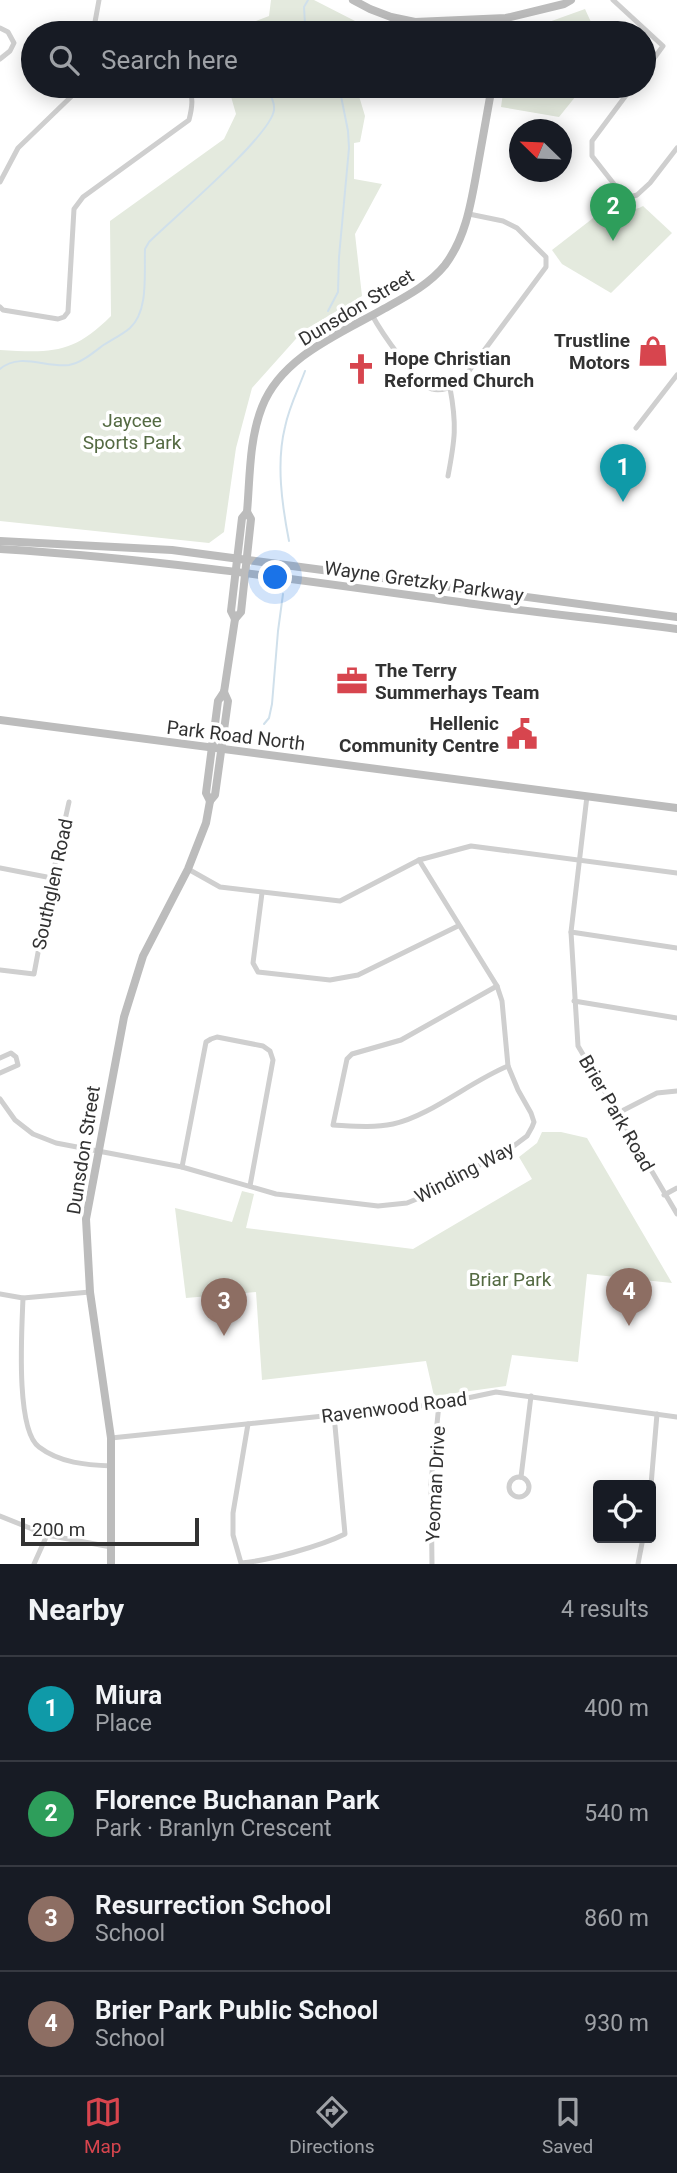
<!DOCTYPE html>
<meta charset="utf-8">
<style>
:root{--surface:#171b24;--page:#242831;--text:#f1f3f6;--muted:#9ea1a6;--line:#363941;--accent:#d7454e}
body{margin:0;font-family:Roboto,sans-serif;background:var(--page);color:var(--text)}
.controls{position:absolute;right:21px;bottom:21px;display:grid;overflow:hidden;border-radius:7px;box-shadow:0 4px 18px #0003}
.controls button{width:63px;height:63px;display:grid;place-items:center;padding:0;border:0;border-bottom:2px solid var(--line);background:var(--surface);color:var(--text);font:35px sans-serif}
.compass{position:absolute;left:509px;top:119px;width:63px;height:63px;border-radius:50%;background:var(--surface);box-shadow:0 4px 18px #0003;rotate:293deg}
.scale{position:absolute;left:21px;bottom:18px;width:178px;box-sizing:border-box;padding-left:7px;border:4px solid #323232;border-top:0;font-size:19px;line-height:24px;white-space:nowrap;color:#323232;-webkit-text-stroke:5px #fff;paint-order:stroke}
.you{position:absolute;left:276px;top:578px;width:24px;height:24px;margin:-18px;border:5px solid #fff;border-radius:50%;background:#1a73e8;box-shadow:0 0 0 10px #1a73e833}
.badge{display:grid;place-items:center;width:46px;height:46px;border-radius:50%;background:var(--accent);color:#fff;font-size:23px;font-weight:700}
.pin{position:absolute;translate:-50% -58px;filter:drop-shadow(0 2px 4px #0008)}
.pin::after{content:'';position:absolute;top:37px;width:24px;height:21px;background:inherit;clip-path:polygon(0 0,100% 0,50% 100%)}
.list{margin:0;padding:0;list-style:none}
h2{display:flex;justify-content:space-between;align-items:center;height:91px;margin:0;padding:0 28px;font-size:30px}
h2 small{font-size:23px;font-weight:400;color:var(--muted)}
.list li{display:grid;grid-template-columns:46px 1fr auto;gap:21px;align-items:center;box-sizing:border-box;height:105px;padding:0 28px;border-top:2px solid var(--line)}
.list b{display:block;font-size:26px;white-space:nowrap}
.list p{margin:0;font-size:23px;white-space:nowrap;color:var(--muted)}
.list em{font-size:23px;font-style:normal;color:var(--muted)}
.icon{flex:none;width:38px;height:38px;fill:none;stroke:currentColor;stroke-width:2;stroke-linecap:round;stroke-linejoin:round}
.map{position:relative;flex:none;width:677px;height:1564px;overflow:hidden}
.search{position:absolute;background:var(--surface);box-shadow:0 4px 18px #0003;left:21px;right:21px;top:21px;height:77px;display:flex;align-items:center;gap:18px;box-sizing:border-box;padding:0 24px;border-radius:38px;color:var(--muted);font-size:26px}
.sheet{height:511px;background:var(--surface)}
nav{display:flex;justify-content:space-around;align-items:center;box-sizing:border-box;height:98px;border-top:2px solid var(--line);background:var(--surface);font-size:19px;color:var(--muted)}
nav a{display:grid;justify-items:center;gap:4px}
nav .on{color:var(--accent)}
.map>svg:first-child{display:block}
.green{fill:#e4eade}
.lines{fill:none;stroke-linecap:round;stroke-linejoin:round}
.stream{stroke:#d0e0eb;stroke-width:2}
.street{stroke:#cfcfcf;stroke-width:5}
.secondary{stroke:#bcbcbc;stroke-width:8}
.labels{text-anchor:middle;stroke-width:7;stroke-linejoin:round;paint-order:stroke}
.street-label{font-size:19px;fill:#323232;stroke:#fff}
.poi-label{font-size:19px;font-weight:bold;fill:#323232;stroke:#fff;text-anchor:end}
.park-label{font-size:19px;fill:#546a42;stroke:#fff}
</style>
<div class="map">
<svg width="677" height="1564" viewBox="0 0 677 1564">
<rect width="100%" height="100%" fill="#fff"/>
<g class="green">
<path d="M 271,0 L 314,0 L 357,22 L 356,33 L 225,33 L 269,16 Z"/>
<path d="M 585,9 L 596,33 L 506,33 L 506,28 L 546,23 Z"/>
<path d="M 228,86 L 356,86 L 365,116 L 360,142 L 354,143 L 354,179 L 382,184 L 355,234 L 362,296 L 303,331 L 252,388 L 236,448 L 224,532 L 209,543 L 0,521 L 0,350 C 52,353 73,354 111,316 L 110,221 L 224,139 L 236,114 Z"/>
<path d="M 504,86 L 584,86 L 559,117 L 501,107 Z"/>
<path d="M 611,199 C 621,210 630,213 643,206 L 672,233 L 611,293 L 562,264 L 552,250 L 592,219 Z"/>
<path d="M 542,1132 L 561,1132 L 587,1138 L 672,1283 L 587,1274 L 578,1362 L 512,1355 L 506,1386 L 434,1396 L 426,1361 L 262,1380 L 256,1292 L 186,1298 L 175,1208 L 232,1222 L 242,1191 L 254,1194 L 246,1228 L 413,1249 L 532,1179 L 519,1157 L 537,1143 Z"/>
</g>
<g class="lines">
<g class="stream">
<path d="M 296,33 L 305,24 L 304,7 L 308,0"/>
<path d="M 328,311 L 338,292 L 339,257 L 349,148 L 348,131 L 339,86"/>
<path d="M 0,369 C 20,352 46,368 69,365 C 81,363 93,353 102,346 C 111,340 122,335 130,328 C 149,311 144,273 145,249 L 149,242 C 172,219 271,136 274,110 C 275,101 269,93 265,86"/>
<path d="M 289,541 C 282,505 276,463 285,427 C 289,407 298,390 305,371"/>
<path d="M 264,724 L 269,718 L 272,704 L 278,631 L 283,594"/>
</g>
<g class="street">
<path d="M 613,0 L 663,46 L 644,72"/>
<path d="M 0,28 L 8,32 L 14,43 L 10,51 L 0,59"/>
<path d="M 93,33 L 99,0"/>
<path d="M 633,86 L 592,141 L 592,156 L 621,193 L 630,197 L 637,195 L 650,183 L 677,148"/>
<path d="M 0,182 L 18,148 L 78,90 L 80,86"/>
<path d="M 0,307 L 3,310 L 58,319 L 64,317 L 68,312 L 74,209 L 83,197 L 189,120 C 192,108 194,97 188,86"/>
<path d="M 372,315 C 380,330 417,385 432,389 C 441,392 452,387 460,383 L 546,267 L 546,257 L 517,228 L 503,221 L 469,214"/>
<path d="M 636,428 L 677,375"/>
<path d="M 448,476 C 455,439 457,425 450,388"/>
<path d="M 587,796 L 571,932 L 578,1046 L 677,1214"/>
<path d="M 0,868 L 52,878"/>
<path d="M 188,869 L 220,887 L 340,901 L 419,860 L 471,846 L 677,873"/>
<path d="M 262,893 L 253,963 L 258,972 L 330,980 L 358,975 L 458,926"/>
<path d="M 571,932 L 677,948"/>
<path d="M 0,970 L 34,974 L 52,878 L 69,802"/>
<path d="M 497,986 L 401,1040 L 352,1054 L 347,1059 L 333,1125 C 353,1126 373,1128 393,1124 C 430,1116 471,1081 508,1066"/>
<path d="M 574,1001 L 677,1018"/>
<path d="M 0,1058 L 11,1053 L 16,1057 L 18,1065 L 0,1073"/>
<path d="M 0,1099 L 15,1120 L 33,1134 L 56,1143 L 182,1167 L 276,1194 L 378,1206 L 407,1203 L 424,1196 L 515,1145 L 527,1136 L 532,1127 L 534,1122 L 531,1113 L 518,1090 L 508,1066 L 502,1001 L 497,986 L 419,860"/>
<path d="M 616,1114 L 657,1093 L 677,1091"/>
<path d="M 182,1167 L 206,1042 L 211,1039 L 217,1037 L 263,1046 L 270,1051 L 273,1060 L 250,1186"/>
<path d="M 664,1195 L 677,1188"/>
<path d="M 0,1294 L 23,1298 L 90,1292"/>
<path d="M 23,1298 C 22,1327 15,1430 39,1447 C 60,1463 86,1465 112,1466"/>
<path d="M 248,1424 L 233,1513 L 233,1535 L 241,1563 C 267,1561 321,1546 345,1534 L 334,1415"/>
<path d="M 111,1438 L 439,1404 L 496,1392 L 677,1417"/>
<path d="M 521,1477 L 531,1396"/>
<circle cx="519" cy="1487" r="10"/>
<path d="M 651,1485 L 657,1414"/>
<path d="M 0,1516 L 47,1535 L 111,1547"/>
<path d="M 34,1564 L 47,1535"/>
<path d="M 432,1564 L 431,1483 L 439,1404"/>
<path d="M 638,1564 L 643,1538"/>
</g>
<g class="secondary">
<path d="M 353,0 L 370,9 L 391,17 L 415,22 L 506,18 L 564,4 L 571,0"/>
<path d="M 496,20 L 497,33"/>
<path d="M 0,541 L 172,550 L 677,617"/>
<path d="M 0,549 C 161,559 321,583 481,605 C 546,614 612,620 677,629"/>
<path d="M 235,619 L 241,612 L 251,519 L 247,512 C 250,478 249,440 262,407 C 281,358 337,335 380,311 C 403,298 428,286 445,265 C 466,237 471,203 477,170 C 482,142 487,114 492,86"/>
<path d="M 0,720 L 677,808"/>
<path d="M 210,801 L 206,793 L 218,701 L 224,692 L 235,619 L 231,611 L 242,518 L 247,512"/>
<path d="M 111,1564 L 111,1438 L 90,1292 L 86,1219 L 124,1017 L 143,956 L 188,869 L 206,823 L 210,801 L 215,795 L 228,701 L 224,692"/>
</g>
</g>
<defs>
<symbol id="shop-bare" viewBox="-9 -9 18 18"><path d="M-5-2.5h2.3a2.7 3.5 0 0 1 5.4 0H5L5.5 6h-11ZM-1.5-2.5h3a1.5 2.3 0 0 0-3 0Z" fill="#d7454e" stroke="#fff" stroke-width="2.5" paint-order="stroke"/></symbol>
<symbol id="church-bare" viewBox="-9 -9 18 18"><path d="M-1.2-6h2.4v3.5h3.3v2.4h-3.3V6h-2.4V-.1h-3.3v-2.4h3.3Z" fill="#d7454e" stroke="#fff" stroke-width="2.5" paint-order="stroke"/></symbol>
<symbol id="office-bare" viewBox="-9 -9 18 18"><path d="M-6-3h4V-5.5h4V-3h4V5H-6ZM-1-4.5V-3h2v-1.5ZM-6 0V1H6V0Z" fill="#d7454e" stroke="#fff" stroke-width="2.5" paint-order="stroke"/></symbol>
<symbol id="civic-bare" viewBox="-9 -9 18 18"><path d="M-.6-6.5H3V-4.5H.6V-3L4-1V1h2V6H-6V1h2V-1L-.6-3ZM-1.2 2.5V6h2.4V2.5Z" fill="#d7454e" stroke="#fff" stroke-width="2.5" paint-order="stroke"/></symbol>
</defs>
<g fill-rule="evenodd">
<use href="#shop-bare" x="631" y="329" width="44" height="44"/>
<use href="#church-bare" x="339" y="347" width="44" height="44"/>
<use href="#office-bare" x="330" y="659" width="44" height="44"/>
<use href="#civic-bare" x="500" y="712" width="44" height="44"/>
</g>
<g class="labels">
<g class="street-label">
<text transform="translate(356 307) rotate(-31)" y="7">Dunsdon Street</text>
<text transform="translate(424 581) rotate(8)" y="7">Wayne Gretzky Parkway</text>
<text transform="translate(236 735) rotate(7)" y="7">Park Road North</text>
<text transform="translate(52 884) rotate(-78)" y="7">Southglen Road</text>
<text transform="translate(617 1113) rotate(60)" y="7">Brier Park Road</text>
<text transform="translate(83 1150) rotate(-81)" y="7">Dunsdon Street</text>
<text transform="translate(464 1172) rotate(-28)" y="7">Winding Way</text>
<text transform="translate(394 1407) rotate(-7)" y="7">Ravenwood Road</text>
<text transform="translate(435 1484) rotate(-87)" y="7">Yeoman Drive</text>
</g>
<g class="poi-label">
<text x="630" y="347">Trustline<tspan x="630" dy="22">Motors</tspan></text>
<text x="384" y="365" text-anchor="start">Hope Christian<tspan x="384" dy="22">Reformed Church</tspan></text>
<text x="375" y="677" text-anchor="start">The Terry<tspan x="375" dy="22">Summerhays Team</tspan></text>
<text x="499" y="730">Hellenic<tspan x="499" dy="22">Community Centre</tspan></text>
</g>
<g class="park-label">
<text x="132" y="427">Jaycee<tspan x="132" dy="22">Sports Park</tspan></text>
<text x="510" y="1286">Briar Park</text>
</g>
</g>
</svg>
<div class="controls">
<button><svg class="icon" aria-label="locate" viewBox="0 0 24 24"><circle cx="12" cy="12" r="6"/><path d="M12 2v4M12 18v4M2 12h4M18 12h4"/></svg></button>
</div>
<svg class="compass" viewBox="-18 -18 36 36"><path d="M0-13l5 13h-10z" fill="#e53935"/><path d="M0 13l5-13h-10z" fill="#9ea1a6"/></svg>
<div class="scale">200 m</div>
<div class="you"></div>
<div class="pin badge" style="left:623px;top:502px;background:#0f9aa8">1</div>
<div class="pin badge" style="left:613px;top:241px;background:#2e9e5b">2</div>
<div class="pin badge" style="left:224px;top:1336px;background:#8d6e63">3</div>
<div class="pin badge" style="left:629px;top:1326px;background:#8d6e63">4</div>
<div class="search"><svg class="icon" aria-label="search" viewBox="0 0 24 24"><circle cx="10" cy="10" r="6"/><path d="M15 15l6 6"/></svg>Search here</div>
</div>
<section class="sheet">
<h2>Nearby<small>4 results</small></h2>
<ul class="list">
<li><span class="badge" style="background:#0f9aa8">1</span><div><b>Miura</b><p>Place</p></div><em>400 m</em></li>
<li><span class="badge" style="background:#2e9e5b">2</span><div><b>Florence Buchanan Park</b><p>Park · Branlyn Crescent</p></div><em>540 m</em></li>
<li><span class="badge" style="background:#8d6e63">3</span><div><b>Resurrection School</b><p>School</p></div><em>860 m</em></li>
<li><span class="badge" style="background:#8d6e63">4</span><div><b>Brier Park Public School</b><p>School</p></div><em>930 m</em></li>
</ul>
</section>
<nav>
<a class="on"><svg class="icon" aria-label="map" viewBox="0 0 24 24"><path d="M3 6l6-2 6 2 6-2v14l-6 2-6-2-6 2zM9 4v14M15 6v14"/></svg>Map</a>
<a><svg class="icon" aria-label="directions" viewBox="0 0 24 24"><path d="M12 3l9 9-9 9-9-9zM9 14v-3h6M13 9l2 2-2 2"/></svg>Directions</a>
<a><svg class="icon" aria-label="saved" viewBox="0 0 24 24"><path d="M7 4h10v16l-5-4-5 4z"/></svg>Saved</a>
</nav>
